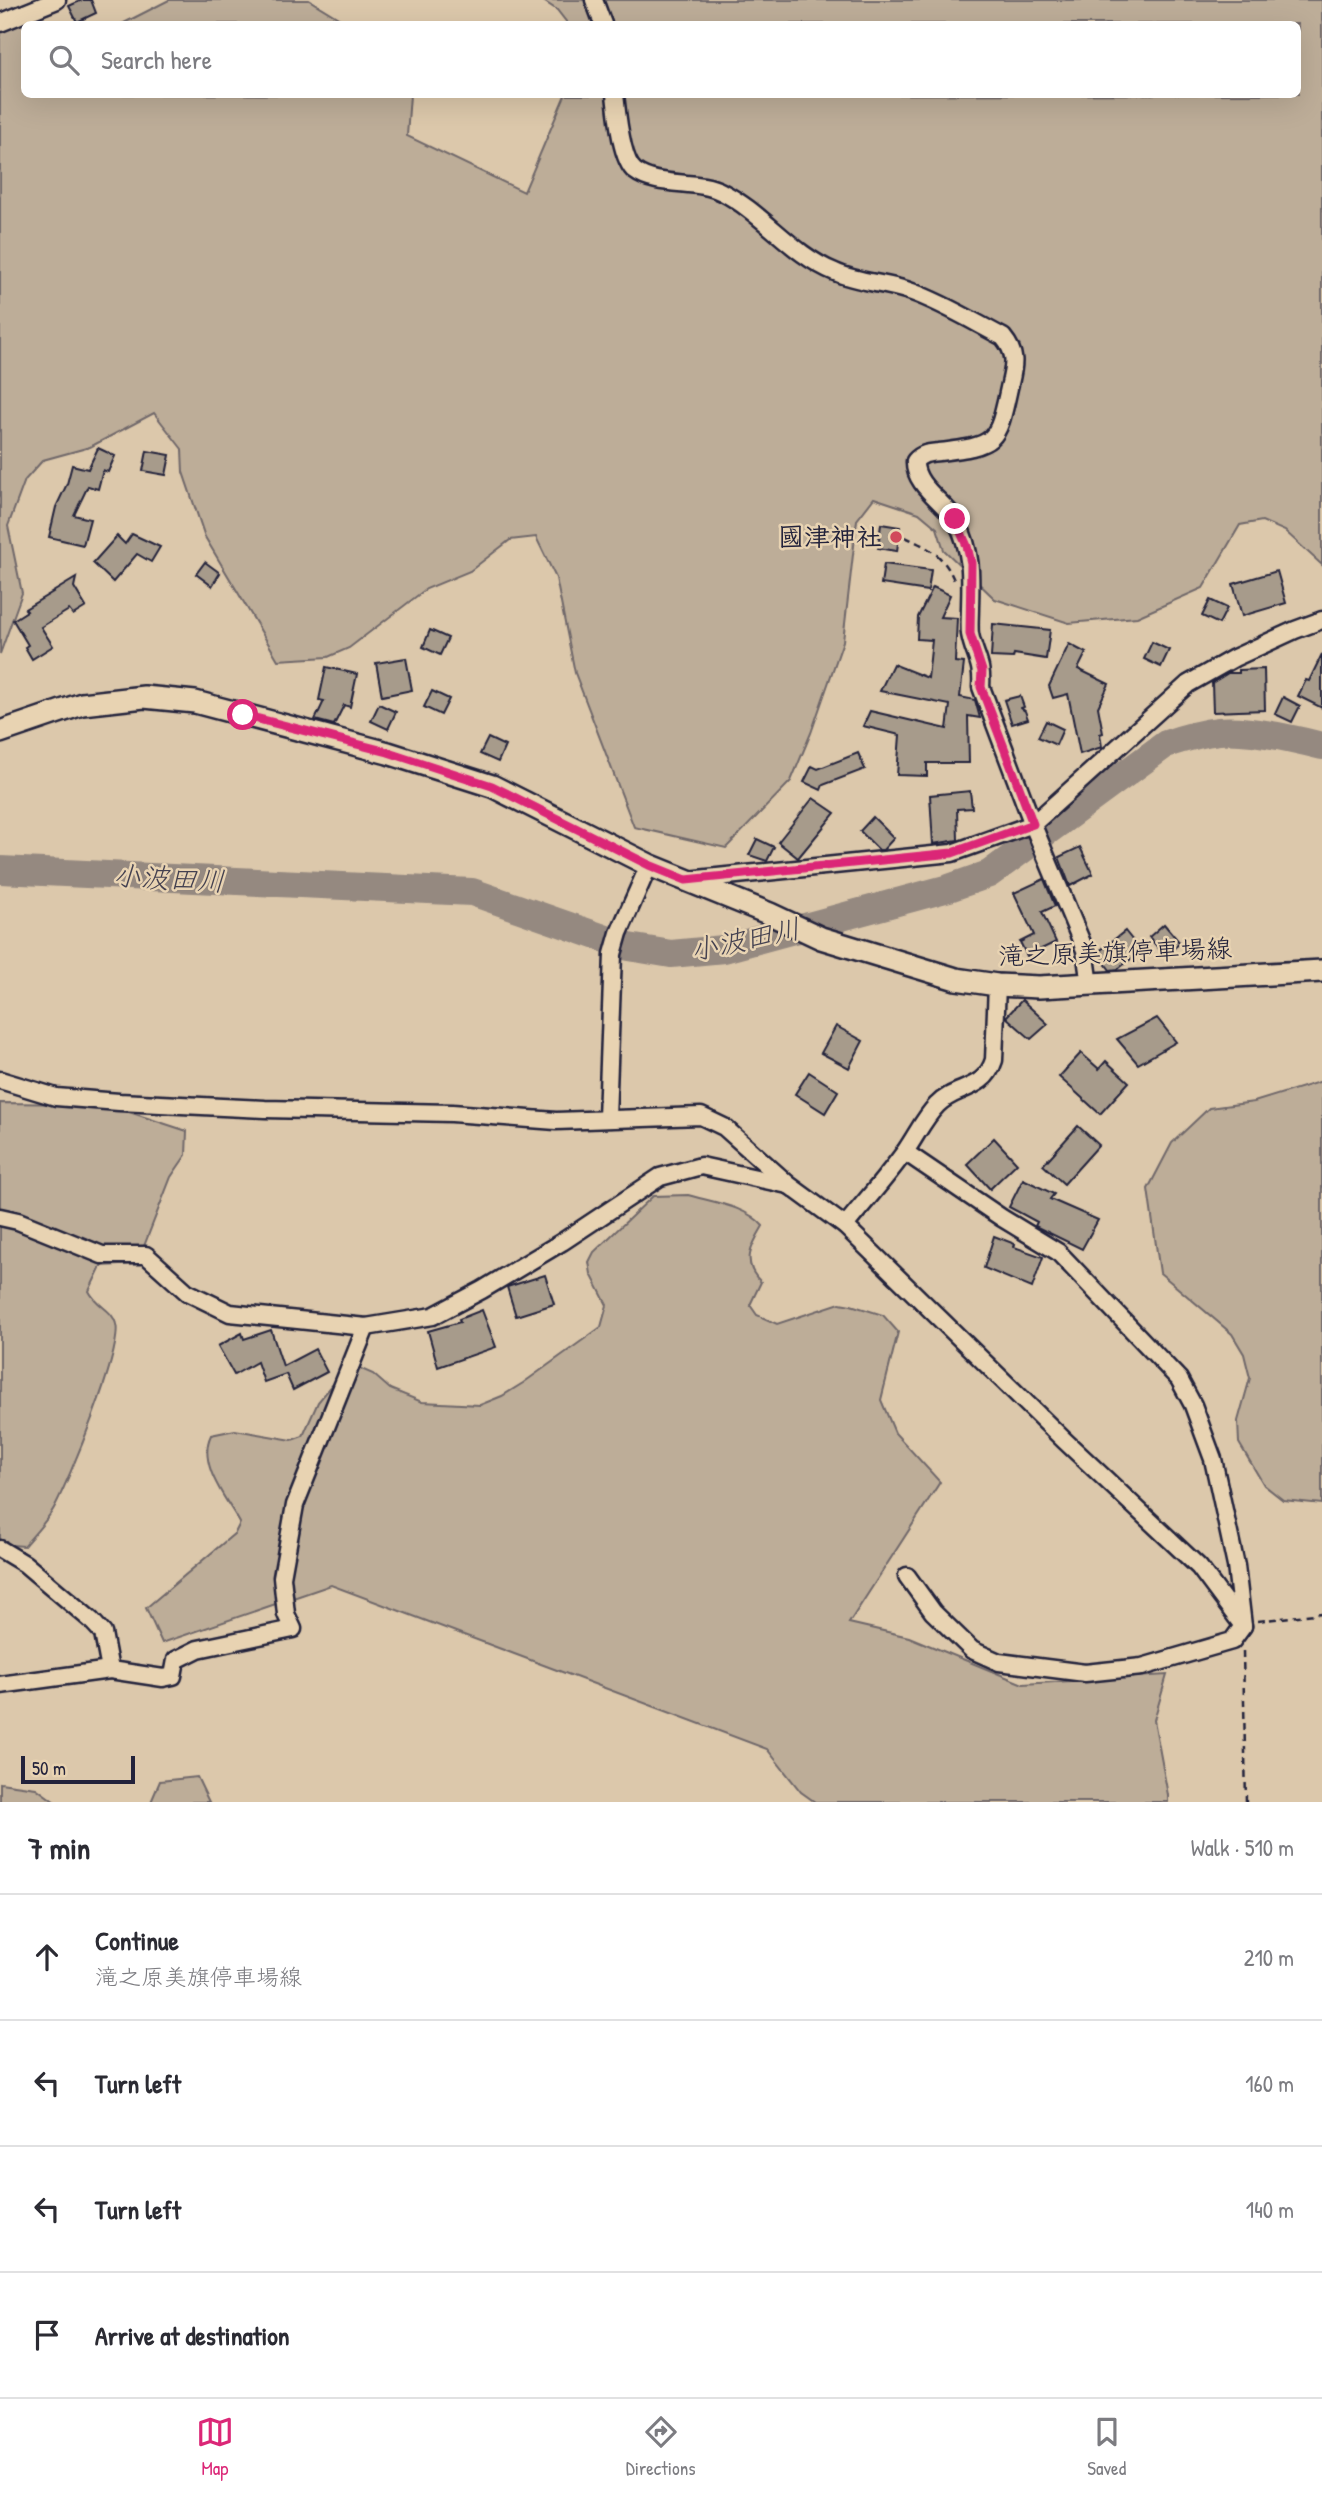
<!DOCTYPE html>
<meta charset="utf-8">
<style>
:root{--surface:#fff;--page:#f2f2f3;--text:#2b2b33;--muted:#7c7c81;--line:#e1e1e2;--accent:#db2777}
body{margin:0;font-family:"Patrick Hand","Klee One",sans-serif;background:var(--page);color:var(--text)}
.scale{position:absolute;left:21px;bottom:18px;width:114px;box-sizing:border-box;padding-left:7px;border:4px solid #22223b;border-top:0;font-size:19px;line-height:24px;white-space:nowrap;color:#22223b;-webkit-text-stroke:5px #e8d3b2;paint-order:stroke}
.stop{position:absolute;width:21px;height:21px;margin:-16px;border:5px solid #db2777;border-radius:50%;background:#fff}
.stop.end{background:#db2777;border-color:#fff;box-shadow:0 2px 7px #0008}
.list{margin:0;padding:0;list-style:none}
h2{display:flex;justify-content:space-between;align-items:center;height:91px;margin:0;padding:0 28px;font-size:30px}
h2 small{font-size:23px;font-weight:400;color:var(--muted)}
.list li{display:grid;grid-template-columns:46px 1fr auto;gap:21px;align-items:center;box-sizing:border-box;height:126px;padding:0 28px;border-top:2px solid var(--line)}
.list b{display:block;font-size:26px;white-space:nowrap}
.list p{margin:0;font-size:23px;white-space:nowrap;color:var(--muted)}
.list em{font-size:23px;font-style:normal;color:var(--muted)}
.icon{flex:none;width:38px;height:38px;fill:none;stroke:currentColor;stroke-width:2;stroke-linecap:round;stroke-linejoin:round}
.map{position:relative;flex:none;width:1322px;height:1802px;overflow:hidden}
.search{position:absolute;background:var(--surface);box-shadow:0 7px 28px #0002;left:21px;right:21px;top:21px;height:77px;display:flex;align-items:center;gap:18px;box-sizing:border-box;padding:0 24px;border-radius:10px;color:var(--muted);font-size:26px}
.sheet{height:595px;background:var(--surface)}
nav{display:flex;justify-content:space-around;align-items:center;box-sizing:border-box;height:98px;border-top:2px solid var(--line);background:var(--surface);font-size:19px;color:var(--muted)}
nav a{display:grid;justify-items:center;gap:4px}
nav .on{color:var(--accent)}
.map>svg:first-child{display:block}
.green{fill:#bdad98;stroke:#70686a;stroke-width:2}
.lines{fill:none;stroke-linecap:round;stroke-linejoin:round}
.river{stroke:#958980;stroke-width:28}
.building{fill:#a79b8b;stroke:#22223b;stroke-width:2}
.minor-casing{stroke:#22223b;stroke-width:21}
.secondary-casing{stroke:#22223b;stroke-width:26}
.path{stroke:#22223b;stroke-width:2.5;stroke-dasharray:7 5;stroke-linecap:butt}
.minor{stroke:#e8d3b2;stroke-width:16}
.secondary{stroke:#e8d3b2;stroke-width:21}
.route{stroke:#db2777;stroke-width:9}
.poi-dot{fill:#d1495b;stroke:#e8d3b2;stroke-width:2.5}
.labels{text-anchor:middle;stroke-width:5;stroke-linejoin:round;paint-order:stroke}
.poi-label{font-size:26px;font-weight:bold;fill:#22223b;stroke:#e8d3b2;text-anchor:end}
.street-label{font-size:26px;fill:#22223b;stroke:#e8d3b2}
.water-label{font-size:28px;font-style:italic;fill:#444150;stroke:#e8d3b2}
</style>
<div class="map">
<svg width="1322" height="1802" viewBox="0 0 1322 1802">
<rect width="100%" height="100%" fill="#dcc8ab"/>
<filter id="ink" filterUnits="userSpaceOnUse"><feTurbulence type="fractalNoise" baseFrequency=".0143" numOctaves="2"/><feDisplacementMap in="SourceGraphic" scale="14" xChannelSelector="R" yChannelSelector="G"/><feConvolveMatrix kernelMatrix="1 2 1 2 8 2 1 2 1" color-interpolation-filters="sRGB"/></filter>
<g filter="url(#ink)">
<g class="green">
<path d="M 169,0 L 309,0 L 348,24 L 122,24 Z"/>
<path d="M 542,0 L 1322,0 L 1322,565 L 1285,531 L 1262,521 L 1240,525 L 1203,588 L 1137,617 L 1069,623 L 995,599 L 944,550 L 937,528 L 919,513 L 874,498 L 857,520 L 843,641 L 811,733 L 791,781 L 726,848 L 634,827 L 575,673 L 556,578 L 536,537 L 510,540 L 470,571 L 426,589 L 349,648 L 328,657 L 278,660 L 205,537 L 183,472 L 182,449 L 154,413 L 90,447 L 43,460 L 25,480 L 8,526 L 22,593 L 0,654 L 0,31 L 32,17 L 58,24 L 24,24 L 24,94 L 410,95 L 407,136 L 524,192 L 565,95 L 1298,94 L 1298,24 L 568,24 L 557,10 Z"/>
<path d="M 1322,1081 L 1322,1504 L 1283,1500 L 1264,1485 L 1239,1443 L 1238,1421 L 1250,1378 L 1244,1354 L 1232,1334 L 1160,1273 L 1148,1189 L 1172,1143 L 1209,1108 L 1254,1102 Z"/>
<path d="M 0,1103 L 80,1104 L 123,1110 L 187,1131 L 186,1155 L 171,1177 L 137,1264 L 101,1266 L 89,1291 C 97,1307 113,1310 116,1324 C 123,1349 69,1480 54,1508 C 47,1521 34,1534 24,1546 L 11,1545 L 0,1539 Z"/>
<path d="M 688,1195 C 712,1202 746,1206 763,1226 C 751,1246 741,1263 761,1282 L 750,1305 L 757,1315 L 777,1324 L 840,1303 L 851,1305 L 883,1315 L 898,1332 L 881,1400 L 895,1433 L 940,1482 L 849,1623 L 909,1637 L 1023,1684 L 1167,1675 L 1154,1720 L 1168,1795 L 1168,1802 L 815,1802 L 801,1792 L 767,1749 L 331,1585 L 162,1643 L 146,1608 L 235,1533 L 240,1523 C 226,1498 197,1464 211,1435 L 235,1430 L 292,1440 L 303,1436 L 318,1402 L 350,1364 L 373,1374 L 390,1389 L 422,1402 L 480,1405 L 502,1396 L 523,1383 L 601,1327 L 607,1305 L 591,1274 L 589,1262 L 594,1252 L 653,1196 Z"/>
<path d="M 197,1777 L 209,1802 L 151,1802 L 160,1781 Z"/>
<path d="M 0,1783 L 36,1788 L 55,1802 L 0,1802 Z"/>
</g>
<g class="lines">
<path class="river" d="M 0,870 L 472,892 L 629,947 L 671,954 L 724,949 L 949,888 L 989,874 L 1166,744 C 1184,738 1201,733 1219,731 C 1247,728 1294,739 1322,746"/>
</g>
<g class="building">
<path d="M 82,0 L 91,0 L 96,13 L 77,22 L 69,6 Z"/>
<path d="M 98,448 L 115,456 L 108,472 L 103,470 L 98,489 L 88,486 L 74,515 L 90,519 L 83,545 L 49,537 L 56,507 L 67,484 L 72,465 L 88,469 Z"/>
<path d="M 147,451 L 170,455 L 166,475 L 143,471 Z"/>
<path d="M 881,524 L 900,527 L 897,551 L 878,548 Z"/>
<path d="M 132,534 L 160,547 L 151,562 L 137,554 L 113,582 L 93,563 L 117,536 L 125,544 Z"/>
<path d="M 205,562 L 220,573 L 212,586 L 196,574 Z"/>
<path d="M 884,564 L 931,570 L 928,591 L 881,584 Z"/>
<path d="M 1277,571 L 1286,603 L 1242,616 L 1233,584 Z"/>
<path d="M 76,578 L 74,587 L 86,607 L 73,615 L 69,610 L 41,627 L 53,646 L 32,659 L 25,647 L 28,645 L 13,620 L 27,611 L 25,609 Z"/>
<path d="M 933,587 L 950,595 L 940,617 L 957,618 L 955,662 L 964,663 L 960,697 L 975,700 L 980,718 L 968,716 L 969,763 L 927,763 L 927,776 L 897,775 L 900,735 L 863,726 L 870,711 L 947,729 L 950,705 L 880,691 L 893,664 L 928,678 L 932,640 L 917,639 L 918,617 Z"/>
<path d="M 1210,600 L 1227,608 L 1219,624 L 1202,616 Z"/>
<path d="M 993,624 L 1050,630 L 1046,659 L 1014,654 L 1013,658 L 991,657 Z"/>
<path d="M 430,630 L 448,638 L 440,655 L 423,647 Z"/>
<path d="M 1152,642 L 1169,650 L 1161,667 L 1144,659 Z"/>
<path d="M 1069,644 L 1086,653 L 1078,669 L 1109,684 L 1098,707 L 1103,733 L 1100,734 L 1102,747 L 1080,754 L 1068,694 L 1053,698 L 1049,686 Z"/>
<path d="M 1322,654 L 1322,708 L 1298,696 L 1306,680 L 1309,681 Z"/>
<path d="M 406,658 L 412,690 L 382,696 L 376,663 Z"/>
<path d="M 326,667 L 357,674 L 350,707 L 344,705 L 334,725 L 315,720 L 324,701 L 319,700 Z"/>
<path d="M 1264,669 L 1265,710 L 1213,712 L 1212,683 L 1228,673 L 1239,673 L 1239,670 Z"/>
<path d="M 432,691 L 449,699 L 441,715 L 424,707 Z"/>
<path d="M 1020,696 L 1024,707 L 1021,708 L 1025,711 L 1028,719 L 1012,724 L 1004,700 Z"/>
<path d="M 1283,697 L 1300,706 L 1292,722 L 1275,714 Z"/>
<path d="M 379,704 L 396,712 L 388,729 L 371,721 Z"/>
<path d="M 1046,721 L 1063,729 L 1056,745 L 1038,737 Z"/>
<path d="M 488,738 L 505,746 L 498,762 L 480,754 Z"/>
<path d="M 858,753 L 865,769 L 823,785 L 821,790 L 804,782 L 812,766 L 818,769 Z"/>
<path d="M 970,791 L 972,808 L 957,809 L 958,840 L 933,844 L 930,795 Z"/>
<path d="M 813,798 L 835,813 L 798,858 L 778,842 Z"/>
<path d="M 873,817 L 894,838 L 883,850 L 879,850 L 860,831 Z"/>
<path d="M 757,839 L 774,847 L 767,861 L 749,855 Z"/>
<path d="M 1080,847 L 1093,874 L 1070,886 L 1059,857 Z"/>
<path d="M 1044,879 L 1055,906 L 1042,912 L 1056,942 L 1027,956 L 1020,942 L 1034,935 L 1014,893 Z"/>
<path d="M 1164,924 L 1180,943 L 1165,956 L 1149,937 Z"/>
<path d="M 1125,931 L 1141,951 L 1118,969 L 1110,970 L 1097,953 Z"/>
<path d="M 1022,1000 L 1048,1024 L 1031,1039 L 1006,1017 Z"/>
<path d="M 1157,1018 L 1176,1042 L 1138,1064 L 1117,1039 Z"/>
<path d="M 836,1026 L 863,1041 L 849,1068 L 821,1053 Z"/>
<path d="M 1081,1053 L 1099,1069 L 1106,1061 L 1129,1082 L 1100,1114 L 1059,1077 Z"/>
<path d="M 809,1072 L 838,1091 L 825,1113 L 795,1094 Z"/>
<path d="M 1078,1126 L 1099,1145 L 1064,1184 L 1043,1165 Z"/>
<path d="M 994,1138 L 1017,1163 L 990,1189 L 967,1164 Z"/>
<path d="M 1023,1179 L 1054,1194 L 1050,1199 L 1098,1220 L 1082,1249 L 1035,1226 L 1037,1222 L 1009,1207 Z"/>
<path d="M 994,1236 L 1015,1244 L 1014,1247 L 1043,1257 L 1032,1288 L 984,1268 Z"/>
<path d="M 545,1275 L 554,1304 L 516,1316 L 507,1287 Z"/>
<path d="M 482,1310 L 496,1347 L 438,1367 L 428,1331 L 460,1322 L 459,1319 Z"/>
<path d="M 271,1330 L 283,1366 L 315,1349 L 327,1372 L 293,1390 L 286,1374 L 264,1382 L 257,1362 L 234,1375 L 218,1346 L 242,1333 L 244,1339 Z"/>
</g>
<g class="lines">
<defs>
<g id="minor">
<path d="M 594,0 L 603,24"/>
<path d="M 0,23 L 57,0"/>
<path d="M 615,94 C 617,112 621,160 635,171 C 657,188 698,179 722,192 C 763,213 792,255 835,272 C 859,283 888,283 912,292 C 943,303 974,322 1003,337 C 1018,355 1014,366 1009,388 C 997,444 996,445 939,452 C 929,453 922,453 915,461 C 913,485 946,503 957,522 C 972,552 971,574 970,607 C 970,616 969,626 970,634 C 974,656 983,662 981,687 L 1035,830 L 1085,950 L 1090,985"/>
<path d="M 688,880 L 952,853 L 1033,824 L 1188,684 L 1234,658 L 1295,630 L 1322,620"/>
<path d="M 0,1080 L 56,1097 L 119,1102 L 265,1109 L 452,1113 L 556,1121 L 701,1116 L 724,1127 L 789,1185 L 845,1226 L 1065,1441 L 1199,1567 L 1243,1626"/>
<path d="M 607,1118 L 613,954 L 619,933 L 649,865"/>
<path d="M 905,1152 L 1002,1218 L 1058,1252 L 1179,1379 L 1193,1405 L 1213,1459 L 1236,1566 L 1243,1626 L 1232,1641 L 1142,1667 L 1085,1673 L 999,1662 L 972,1650 L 933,1612 L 907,1576"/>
<path d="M 0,1217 L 18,1221 L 102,1255 L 146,1255 L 187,1292 L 230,1313 L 366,1327 L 433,1316 L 482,1290 L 562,1242 L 660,1177 L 701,1166 L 788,1185"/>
<path d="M 845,1226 C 865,1201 887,1177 906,1150 C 916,1136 924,1118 937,1105 C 956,1085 984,1092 994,1060 L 997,985"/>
<path d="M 0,1549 L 25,1564 L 91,1620 L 103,1633 L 110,1670"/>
<path d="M 0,1685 L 110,1670 L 163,1678 L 173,1676 L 176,1660 L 198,1649 L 293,1629 L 286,1614 L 282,1577 L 295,1505 L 366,1327"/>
</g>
<path id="secondary" d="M 0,732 L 82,704 L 144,697 L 195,702 L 388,753 L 492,786 L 649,865 L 770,914 L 821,938 L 956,979 L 997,985 L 1039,987 L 1322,971"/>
</defs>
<use href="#minor" class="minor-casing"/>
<use href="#secondary" class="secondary-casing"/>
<g class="path">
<path d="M 905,537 C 929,548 943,554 954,580"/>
<path d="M 1258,1621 L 1322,1613"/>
<path d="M 1243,1651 L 1246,1802"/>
</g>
<use href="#minor" class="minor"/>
<use href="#secondary" class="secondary"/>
</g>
</g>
<g class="lines" filter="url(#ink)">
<path class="route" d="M 243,715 L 388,752 L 492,786 L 649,865 L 686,880 L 952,853 L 1033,824 L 981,687 L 982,671 L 970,634 L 971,563 L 967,546 L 955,519"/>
</g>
<circle class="poi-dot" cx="896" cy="537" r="7"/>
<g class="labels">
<g class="poi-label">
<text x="882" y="546">國津神社</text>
</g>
<g class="street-label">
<text transform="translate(1115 952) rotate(-2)" y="9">滝之原美旗停車場線</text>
</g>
<g class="water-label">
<text transform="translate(169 878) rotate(3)" y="10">小波田川</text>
<text transform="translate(745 939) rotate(-12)" y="10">小波田川</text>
</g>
</g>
</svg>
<div class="scale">50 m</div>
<div class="stop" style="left:243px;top:715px"></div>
<div class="stop end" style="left:955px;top:519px"></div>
<div class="search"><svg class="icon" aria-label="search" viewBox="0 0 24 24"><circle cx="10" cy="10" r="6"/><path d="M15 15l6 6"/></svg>Search here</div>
</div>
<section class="sheet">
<h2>7 min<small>Walk · 510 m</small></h2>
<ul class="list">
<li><svg class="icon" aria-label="ahead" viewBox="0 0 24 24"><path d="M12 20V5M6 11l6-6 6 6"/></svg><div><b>Continue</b><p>滝之原美旗停車場線</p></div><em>210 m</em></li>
<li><svg class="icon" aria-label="left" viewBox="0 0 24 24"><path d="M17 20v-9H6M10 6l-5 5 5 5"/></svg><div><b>Turn left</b></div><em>160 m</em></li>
<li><svg class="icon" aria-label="left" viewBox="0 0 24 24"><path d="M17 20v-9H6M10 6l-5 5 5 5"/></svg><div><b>Turn left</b></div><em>140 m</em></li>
<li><svg class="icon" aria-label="arrive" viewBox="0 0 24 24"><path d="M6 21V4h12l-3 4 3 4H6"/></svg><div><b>Arrive at destination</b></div></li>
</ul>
</section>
<nav>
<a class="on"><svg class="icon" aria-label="map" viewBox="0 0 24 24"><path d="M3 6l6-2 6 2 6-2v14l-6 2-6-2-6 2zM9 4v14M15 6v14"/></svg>Map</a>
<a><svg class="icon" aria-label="directions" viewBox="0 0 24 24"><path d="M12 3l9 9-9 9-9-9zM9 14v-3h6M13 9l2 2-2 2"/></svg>Directions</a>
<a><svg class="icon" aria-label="saved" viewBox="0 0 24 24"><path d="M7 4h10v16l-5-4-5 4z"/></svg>Saved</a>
</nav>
